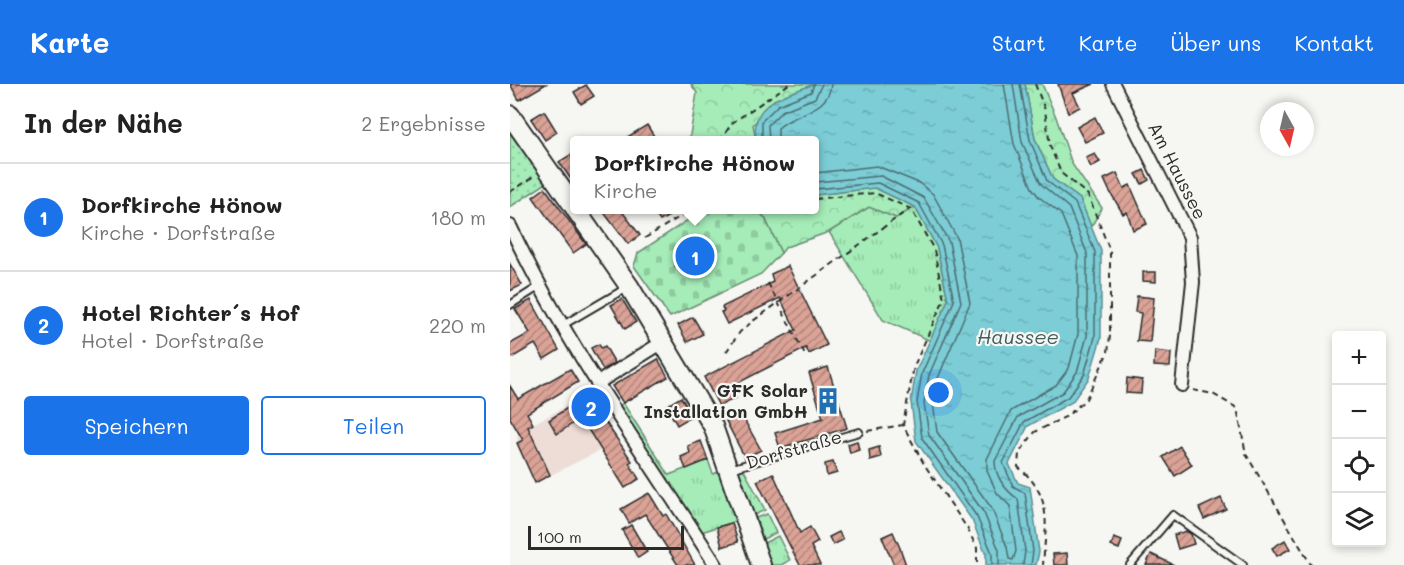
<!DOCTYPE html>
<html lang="de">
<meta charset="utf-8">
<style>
:root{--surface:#fff;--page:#f2f2f2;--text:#222;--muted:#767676;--line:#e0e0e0;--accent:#1a73e8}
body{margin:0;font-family:Mali,sans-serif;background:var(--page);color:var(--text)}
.controls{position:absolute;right:18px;bottom:18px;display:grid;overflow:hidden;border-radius:6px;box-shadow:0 3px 9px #0003}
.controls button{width:54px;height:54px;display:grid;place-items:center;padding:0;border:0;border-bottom:2px solid var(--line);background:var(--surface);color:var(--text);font:30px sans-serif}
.compass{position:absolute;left:750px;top:18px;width:54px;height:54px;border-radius:50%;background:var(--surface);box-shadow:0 3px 9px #0003;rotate:172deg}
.scale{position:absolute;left:18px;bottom:15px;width:156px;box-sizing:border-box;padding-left:6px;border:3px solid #2b2b2b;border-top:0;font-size:16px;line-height:21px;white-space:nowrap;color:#2b2b2b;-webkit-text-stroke:4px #f6f6f2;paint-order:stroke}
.you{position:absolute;left:429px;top:309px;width:21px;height:21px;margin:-15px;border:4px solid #fff;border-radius:50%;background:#1a73e8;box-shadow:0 0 0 9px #1a73e833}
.badge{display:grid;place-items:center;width:39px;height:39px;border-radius:50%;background:var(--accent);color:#fff;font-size:20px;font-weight:700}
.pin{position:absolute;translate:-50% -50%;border:3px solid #fff;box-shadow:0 2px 6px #0006}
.popup{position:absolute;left:60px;top:52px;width:249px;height:78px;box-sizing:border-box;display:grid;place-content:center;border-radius:6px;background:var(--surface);filter:drop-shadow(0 2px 4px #0005);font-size:20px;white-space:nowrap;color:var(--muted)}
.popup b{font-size:22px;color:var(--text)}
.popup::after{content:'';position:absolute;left:50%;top:100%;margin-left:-12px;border:12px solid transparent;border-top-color:var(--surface)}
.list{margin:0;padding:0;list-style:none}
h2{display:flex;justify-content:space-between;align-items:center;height:78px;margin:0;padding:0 24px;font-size:26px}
h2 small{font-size:20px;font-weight:400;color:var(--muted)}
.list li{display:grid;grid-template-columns:39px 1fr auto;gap:18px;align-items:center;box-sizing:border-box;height:108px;padding:0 24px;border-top:2px solid var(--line)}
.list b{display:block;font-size:22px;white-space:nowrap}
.list p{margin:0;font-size:20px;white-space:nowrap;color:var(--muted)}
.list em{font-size:20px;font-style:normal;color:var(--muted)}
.actions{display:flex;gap:12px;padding:18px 24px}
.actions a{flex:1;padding:14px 0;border:2px solid var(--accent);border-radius:6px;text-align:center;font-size:21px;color:var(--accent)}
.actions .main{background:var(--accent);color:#fff}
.icon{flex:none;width:33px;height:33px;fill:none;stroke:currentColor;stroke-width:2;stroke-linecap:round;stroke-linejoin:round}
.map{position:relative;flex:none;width:894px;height:481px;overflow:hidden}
header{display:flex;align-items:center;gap:36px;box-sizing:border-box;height:84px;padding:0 30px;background:var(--accent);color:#fff}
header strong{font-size:28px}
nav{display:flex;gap:33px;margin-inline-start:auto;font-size:21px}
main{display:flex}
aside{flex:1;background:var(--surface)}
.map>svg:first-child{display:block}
.built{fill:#eeddd7}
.grass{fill:url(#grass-tufts);stroke:#688c72;stroke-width:1.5}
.forest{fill:url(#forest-crowns);stroke:#688c72;stroke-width:1.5}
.cemetery{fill:url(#cemetery-stones);stroke:#688c72;stroke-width:1.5}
.park{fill:url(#park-dots);stroke:#688c72;stroke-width:1.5}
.water{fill:url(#water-ripples);stroke:#5c8c92;stroke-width:1.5}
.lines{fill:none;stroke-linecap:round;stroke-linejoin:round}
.shore{stroke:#4b6c6f;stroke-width:1.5}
.building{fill:url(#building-hatch);stroke:#2b2b2b;stroke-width:1.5}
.service-casing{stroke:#2b2b2b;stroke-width:10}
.minor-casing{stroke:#2b2b2b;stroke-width:16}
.secondary-casing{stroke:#2b2b2b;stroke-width:22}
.path{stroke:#2b2b2b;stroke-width:2;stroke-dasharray:6 4.5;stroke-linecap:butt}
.service{stroke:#f6f6f2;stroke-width:6}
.minor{stroke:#f6f6f2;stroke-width:12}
.secondary{stroke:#f6f6f2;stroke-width:18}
.labels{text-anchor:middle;stroke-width:4.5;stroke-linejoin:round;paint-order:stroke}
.street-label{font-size:18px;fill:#2b2b2b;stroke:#f6f6f2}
.poi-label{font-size:18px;font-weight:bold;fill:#2b2b2b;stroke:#f6f6f2;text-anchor:end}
.water-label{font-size:20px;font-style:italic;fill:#435c5e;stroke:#f6f6f2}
</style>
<header>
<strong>Karte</strong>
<nav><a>Start</a><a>Karte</a><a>Über uns</a><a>Kontakt</a></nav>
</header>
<main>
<aside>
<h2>In der Nähe<small>2 Ergebnisse</small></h2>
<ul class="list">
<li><span class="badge">1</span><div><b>Dorfkirche Hönow</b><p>Kirche · Dorfstraße</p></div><em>180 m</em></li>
<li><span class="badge">2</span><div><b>Hotel Richter´s Hof</b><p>Hotel · Dorfstraße</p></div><em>220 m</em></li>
</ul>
<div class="actions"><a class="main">Speichern</a><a>Teilen</a></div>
</aside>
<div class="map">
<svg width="894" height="481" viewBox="0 0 894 481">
<defs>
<pattern id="grass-tufts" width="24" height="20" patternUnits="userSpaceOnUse" patternTransform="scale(1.5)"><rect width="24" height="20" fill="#a5ecb8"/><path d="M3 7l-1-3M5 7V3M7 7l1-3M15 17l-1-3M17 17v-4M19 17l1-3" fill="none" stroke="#8ecb9e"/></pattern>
<pattern id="forest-crowns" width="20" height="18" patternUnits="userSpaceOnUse" patternTransform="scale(1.5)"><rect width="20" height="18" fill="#a5ecb8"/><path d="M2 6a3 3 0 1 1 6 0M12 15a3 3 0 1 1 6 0" fill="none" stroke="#8ecb9e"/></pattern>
<pattern id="cemetery-stones" width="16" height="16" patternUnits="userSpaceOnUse" patternTransform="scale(1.5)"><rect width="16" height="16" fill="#a5ecb8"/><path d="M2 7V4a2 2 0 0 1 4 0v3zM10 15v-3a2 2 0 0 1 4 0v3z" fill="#8ecb9e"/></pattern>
<pattern id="park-dots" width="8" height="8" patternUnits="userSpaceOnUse" patternTransform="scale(1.5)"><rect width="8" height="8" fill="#a5ecb8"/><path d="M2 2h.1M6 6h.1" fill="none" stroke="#8ecb9e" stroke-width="1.8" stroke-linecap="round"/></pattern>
<pattern id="water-ripples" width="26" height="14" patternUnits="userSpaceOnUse" patternTransform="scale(1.5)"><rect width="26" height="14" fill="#7ccdd6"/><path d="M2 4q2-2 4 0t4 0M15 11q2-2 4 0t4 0" fill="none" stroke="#6bb0b8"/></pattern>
<pattern id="building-hatch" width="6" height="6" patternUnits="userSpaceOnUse" patternTransform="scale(1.5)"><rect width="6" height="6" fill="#dba397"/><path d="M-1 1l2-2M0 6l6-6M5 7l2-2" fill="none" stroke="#b2857b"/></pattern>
</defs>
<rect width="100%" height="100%" fill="#f6f6f2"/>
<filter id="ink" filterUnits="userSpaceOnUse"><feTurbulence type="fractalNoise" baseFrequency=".0167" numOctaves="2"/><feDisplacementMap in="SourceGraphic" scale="12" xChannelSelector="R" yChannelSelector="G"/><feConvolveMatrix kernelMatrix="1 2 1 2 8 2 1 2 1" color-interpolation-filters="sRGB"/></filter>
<g filter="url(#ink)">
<path class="built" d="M 77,311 L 91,366 L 25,399 L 7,359 L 8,348 Z"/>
<g class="grass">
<path d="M 359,123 L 386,134 L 405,123 L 427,164 L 438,216 L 421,257 L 373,236 L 319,148 Z"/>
<path d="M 113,319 L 159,391 L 198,376 L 203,390 L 213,386 L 230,436 L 191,448 L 109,322 Z"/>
<path d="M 233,384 L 255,426 L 242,432 L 226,387 Z"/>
<path d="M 257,430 L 266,449 L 251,456 L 243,435 Z"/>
<path d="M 268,452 L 280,476 L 271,481 L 258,481 L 252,460 Z"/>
</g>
<g class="forest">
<path d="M 181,0 L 305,0 L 264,16 L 243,41 L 246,56 L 179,57 L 187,9 Z"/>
<path d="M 515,0 L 532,0 L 546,33 L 562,80 L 592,124 L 581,143 L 570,115 L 543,95 L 525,55 Z"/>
<path d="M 365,104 L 405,123 L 386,134 L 359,123 L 319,148 L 276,163 L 271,169 L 255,134 L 247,126 L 305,126 L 305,111 Z"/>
</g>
<path class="cemetery" d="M 193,126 L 247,126 L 255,134 L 271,169 L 251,190 L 160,233 L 124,182 L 128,169 Z"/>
<path class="park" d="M 0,45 L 38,98 L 0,123 Z"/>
<path class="water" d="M 305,0 L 515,0 L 525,55 L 543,95 L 570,115 L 591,167 L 591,254 L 579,294 L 562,318 L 518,342 L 499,380 L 508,399 L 520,403 L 529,468 L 526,481 L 476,481 L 476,471 L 462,436 L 406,357 L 401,318 L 406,287 L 438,216 L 427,164 L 405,123 L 365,104 L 305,111 L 305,57 L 246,56 C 239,18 275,11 305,0 Z"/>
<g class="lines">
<g class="shore">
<path d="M 503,0 L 512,58 L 531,100 L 559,124 L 577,169 L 577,252 L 567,288 L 553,308 L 508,333 L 485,377 C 485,393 496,407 508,415 L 515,467 L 513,481"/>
<path d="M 510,0 L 520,56 L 537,97 L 565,119 L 585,168 L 585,253 L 574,291 L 558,313 L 514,338 L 493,379 L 503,402 L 515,409 L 523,467 L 521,481"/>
<path d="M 252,57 L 252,37 L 268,21 L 301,8 L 304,0"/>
<path d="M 259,57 L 258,41 L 272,27 L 305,14 L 312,0"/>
<path d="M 268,57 L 268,44 C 285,28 319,28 321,0"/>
<path d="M 305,89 L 367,82 L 409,99 L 423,110 L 447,154 L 460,219 L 428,294 L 423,319 L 427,348 L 482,425 L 497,463 L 499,475 L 503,476 L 506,467 L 500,422 L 487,409 L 477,387 L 477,375 L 501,327 L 546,301 L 559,284 L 568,250 L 568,172 L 551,130 L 529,113 L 522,104 L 504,60 L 494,0"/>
<path d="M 305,98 L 371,92 L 414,114 L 439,158 L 451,218 L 419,291 L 414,319 L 419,351 L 474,429 L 489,466 L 489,481"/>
<path d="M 305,105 L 368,99 L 409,119 L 432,161 L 444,217 L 412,289 L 407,318 L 412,354 L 467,433 L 482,469 L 482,481"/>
</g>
</g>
<g class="building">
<path d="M 0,0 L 36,0 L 9,16 Z"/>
<path d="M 548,0 L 584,0 L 563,9 L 570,23 L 558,29 Z"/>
<path d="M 76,1 L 84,12 L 71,20 L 64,8 Z"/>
<path d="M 34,27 L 47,48 L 35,56 L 21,35 Z"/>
<path d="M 585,33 L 593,49 L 575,58 L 567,43 Z"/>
<path d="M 137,41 L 147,57 L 111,57 Z"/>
<path d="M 65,68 L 65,101 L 49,78 Z"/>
<path d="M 585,70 L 590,78 L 581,83 L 576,74 Z"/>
<path d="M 634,86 L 639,96 L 632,100 L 626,90 Z"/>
<path d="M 607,89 L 614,104 L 620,101 L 637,140 L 623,146 L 617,128 L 613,130 L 599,106 L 594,95 Z"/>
<path d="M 35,104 L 76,160 L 63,169 L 23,113 Z"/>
<path d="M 92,126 L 111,126 L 130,151 L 118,160 Z"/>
<path d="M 153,126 L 170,126 L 150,137 L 145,130 Z"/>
<path d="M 198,160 L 203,176 L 172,185 L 165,182 L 166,174 Z"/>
<path d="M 0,180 L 12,201 L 0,207 Z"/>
<path d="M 278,182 L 317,261 L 299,270 L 296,264 L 220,303 L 226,314 L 209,322 L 194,293 L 286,246 L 270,214 L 217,240 L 211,228 L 214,227 L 212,223 L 263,198 L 261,190 Z"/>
<path d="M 633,188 L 646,188 L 646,198 L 633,197 Z"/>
<path d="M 627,212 L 644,214 L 640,258 L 627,257 L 631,229 L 625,228 Z"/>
<path d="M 112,215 L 126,238 L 115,245 L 101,221 Z"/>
<path d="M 21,216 L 49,266 L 34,275 L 25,260 L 0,275 L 0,260 L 20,249 L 5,225 Z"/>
<path d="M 183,233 L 193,250 L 177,258 L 168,241 Z"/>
<path d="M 89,260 L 91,264 L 95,262 L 105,279 L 93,286 L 81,264 Z"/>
<path d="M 645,267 L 661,269 L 660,283 L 644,282 Z"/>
<path d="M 148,275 L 158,293 L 113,319 L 102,302 Z"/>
<path d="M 318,283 L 337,344 L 270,364 L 265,349 L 313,334 L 299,289 Z"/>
<path d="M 60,285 L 68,298 L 17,329 L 23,340 L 18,343 L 40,391 L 25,399 L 7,359 L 13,356 L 0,334 L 0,302 L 8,315 Z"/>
<path d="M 617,294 L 632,296 L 631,310 L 616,309 Z"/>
<path d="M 77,311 L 122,377 L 119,379 L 129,395 L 115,404 L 71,334 L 47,350 L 39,336 Z"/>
<path d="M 171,313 L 182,332 L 167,341 L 156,322 Z"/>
<path d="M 231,330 L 251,366 L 235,374 L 216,337 Z"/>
<path d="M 191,357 L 198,376 L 176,385 L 171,373 L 180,369 L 178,362 Z"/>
<path d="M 347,357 L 349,366 L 340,369 L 338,360 Z"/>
<path d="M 670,362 L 682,381 L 665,392 L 653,373 Z"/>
<path d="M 369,363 L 371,373 L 360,376 L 359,366 Z"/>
<path d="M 323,378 L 327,389 L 317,392 L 315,380 Z"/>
<path d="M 263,389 L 290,449 L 300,443 L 308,458 L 301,462 L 310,481 L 290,481 L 284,470 L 247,397 Z"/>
<path d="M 139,409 L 153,432 L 156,430 L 185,481 L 168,481 L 135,430 L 119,439 L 111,425 Z"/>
<path d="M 711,414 L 716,425 L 694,435 L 689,424 Z"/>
<path d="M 222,439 L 228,458 L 212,463 L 207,443 Z"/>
<path d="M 121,441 L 137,468 L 128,474 L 112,446 Z"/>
<path d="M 676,447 L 681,450 L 684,460 L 668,465 L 664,451 Z"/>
<path d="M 329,448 L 333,456 L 323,461 L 319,453 Z"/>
<path d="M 383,448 L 390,464 L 396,481 L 384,481 L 372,453 Z"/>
<path d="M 604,454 L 612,457 L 609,465 L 601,462 Z"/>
<path d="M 775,456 L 780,465 L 767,472 L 762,464 Z"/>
<path d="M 557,469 L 558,481 L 544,481 L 543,470 Z"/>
<path d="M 641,470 L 664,481 L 636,481 Z"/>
</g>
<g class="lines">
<defs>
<g id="service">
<path d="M 0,221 L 30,202"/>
<path d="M 53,241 L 118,203"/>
<path d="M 220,385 L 349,348"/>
<path d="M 620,481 L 663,431 L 733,481"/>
</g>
<g id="minor">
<path d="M 603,0 L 680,153 L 683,198 L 672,301"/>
<path d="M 0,142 C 56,262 135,371 206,481"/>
<path d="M 89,298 L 153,258"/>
</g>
<g id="secondary">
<path d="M 0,31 L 65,124"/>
<path d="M 66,126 L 119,202 L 203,342 L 251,481"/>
</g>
</defs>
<use href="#service" class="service-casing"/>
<use href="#minor" class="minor-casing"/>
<use href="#secondary" class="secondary-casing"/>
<g class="path">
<path d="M 525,0 L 535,26 L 540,62 L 551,89 L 578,111 L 600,167 L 600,252 L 598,268 L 576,315 L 557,332 L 525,348 L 509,369 L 508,383 C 543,411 536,440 533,481"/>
<path d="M 210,57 L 222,39 L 279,0"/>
<path d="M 0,108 L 25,92"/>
<path d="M 305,115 L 365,109 L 401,125 L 424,166 L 434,215 L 404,282 L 393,341 L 414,380 L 457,444 L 467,464 L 467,481"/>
<path d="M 135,154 L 181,126"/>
<path d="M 258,199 L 296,273"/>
<path d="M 216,268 L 230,248 L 243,237 L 399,125"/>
<path d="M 683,306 L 703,310 L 727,324 L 736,370 L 801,481"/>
<path d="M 357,347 L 393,341"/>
</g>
<use href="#service" class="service"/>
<use href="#minor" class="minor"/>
<use href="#secondary" class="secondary"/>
</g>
</g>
<defs>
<symbol id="building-bare" viewBox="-9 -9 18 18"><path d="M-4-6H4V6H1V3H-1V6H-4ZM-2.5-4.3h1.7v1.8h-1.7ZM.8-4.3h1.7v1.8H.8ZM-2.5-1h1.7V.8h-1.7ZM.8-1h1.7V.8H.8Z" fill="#1f6fb2" stroke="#f6f6f2" stroke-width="2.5" paint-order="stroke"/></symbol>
</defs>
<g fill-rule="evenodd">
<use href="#building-bare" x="299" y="298" width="38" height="38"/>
</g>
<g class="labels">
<g class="street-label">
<text transform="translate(667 87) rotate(63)" y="6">Am Haussee</text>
<text transform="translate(284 366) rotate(-16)" y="6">Dorfstraße</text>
</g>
<g class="poi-label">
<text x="298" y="313">GFK Solar<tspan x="298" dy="21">Installation GmbH</tspan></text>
</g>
<g class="water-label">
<text x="508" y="260">Haussee</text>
</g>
</g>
</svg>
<div class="controls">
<button>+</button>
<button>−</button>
<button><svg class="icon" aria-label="locate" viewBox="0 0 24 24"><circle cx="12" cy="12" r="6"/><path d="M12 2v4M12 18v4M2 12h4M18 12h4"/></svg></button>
<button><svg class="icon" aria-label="layers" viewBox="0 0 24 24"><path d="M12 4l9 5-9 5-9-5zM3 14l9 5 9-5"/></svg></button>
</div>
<svg class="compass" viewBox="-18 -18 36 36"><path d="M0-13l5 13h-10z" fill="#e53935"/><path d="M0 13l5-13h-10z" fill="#767676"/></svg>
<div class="scale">100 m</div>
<div class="you"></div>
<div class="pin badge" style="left:185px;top:172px">1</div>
<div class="popup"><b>Dorfkirche Hönow</b>Kirche</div>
<div class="pin badge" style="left:81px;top:323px">2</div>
</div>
</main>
